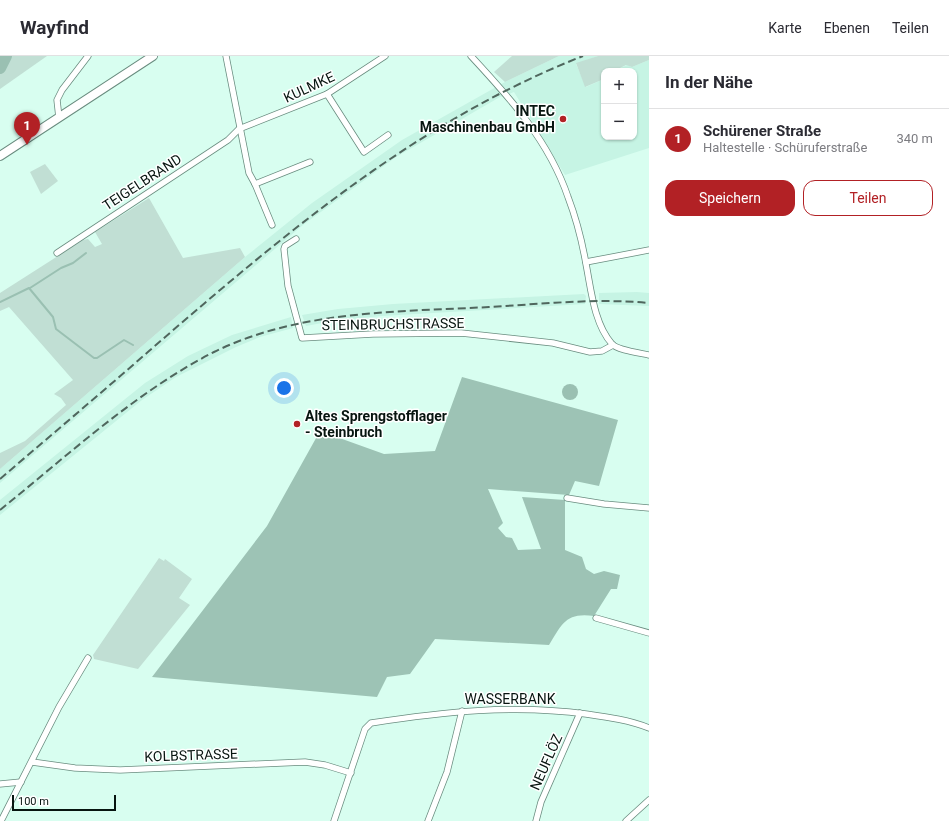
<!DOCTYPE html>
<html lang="de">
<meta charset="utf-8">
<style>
:root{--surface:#fff;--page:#f2f2f3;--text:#2b2b33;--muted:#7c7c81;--line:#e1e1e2;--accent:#b22125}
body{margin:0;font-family:Roboto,sans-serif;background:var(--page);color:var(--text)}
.controls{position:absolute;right:12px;top:12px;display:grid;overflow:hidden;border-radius:8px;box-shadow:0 1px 3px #0004}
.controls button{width:36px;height:36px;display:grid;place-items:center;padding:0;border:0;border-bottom:1px solid var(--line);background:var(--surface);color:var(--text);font:20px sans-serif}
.scale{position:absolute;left:12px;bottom:10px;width:104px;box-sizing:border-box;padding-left:4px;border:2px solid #071510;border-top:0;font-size:11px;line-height:14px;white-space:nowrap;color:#071510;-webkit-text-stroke:3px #fff;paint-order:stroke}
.you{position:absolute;left:284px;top:332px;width:14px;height:14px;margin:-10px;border:3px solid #fff;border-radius:50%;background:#1a73e8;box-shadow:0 0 0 6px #1a73e833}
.badge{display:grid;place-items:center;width:26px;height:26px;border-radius:50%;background:var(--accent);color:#fff;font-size:13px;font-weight:700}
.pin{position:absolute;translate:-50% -33px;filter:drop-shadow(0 1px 2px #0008)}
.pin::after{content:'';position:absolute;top:21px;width:14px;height:12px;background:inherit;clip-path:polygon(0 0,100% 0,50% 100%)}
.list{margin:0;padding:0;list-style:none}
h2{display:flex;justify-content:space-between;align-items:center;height:52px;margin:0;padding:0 16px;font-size:17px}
h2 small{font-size:13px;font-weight:400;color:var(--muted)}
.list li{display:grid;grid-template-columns:26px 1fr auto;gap:12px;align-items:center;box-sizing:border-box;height:60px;padding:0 16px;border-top:1px solid var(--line)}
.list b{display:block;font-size:15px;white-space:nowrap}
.list p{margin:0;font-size:13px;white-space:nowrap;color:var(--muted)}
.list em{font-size:13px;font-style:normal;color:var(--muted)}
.actions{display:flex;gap:8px;padding:12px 16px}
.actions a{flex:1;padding:9px 0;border:1px solid var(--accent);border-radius:12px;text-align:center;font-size:14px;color:var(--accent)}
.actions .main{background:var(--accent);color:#fff}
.map{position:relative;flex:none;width:649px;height:765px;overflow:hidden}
header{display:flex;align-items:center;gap:24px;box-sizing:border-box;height:56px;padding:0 20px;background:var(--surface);border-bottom:1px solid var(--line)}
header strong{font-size:19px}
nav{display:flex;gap:22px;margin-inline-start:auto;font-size:14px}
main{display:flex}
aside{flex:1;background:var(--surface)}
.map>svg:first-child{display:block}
.built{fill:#c6f4e4}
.green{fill:#c1dfd4}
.forest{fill:#9dc3b5}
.water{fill:#9ac0b2}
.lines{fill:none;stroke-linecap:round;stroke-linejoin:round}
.stream{stroke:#9ac0b2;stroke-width:2}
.river{stroke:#9ac0b2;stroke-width:12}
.street-casing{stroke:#698c7f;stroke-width:7}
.secondary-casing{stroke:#698c7f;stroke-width:10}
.street{stroke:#fff;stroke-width:5.5}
.secondary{stroke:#fff;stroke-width:8}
.rail{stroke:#4f665d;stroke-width:2;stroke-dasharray:8 4;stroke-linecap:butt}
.poi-dot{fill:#b22125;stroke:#fff;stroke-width:1.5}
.labels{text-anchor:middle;stroke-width:3;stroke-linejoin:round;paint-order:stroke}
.street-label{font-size:14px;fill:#071510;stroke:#fff}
.poi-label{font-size:14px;font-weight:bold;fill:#071510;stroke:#fff;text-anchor:end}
</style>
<header>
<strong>Wayfind</strong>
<nav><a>Karte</a><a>Ebenen</a><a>Teilen</a></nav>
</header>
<main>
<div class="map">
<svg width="649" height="765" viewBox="0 0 649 765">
<rect width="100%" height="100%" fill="#d8fef0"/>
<g class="built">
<path d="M 559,0 L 598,0 L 576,8 L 586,31 L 604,23 L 604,81 L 634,81 L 634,15 L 614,15 L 627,9 L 632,11 L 649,4 L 649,92 L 565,119 L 514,36 L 500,41 L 396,101 L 303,169 L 0,427 L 0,413 L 245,201 L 312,147 L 402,84 L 505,26 Z"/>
<path d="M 637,236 L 649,237 L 649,250 L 599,248 L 599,237 Z"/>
<path d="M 584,238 L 586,240 L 585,248 L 382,260 L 338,264 L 306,270 L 302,259 L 338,253 L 393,248 Z"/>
<path d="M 291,261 L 293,272 L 260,281 L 236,291 L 176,321 L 142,344 L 0,459 L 0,444 L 145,327 L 188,300 L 232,279 Z"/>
</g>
<g class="green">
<path d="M 0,0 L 47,0 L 0,33 Z"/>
<path d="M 512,0 L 559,0 L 505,26 L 494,16 Z"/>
<path d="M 598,0 L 649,0 L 649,4 L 632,11 L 626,9 L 614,15 L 604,15 L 604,23 L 585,31 L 576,7 Z"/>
<path d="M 45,108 L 58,125 L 41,138 L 30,116 Z"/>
<path d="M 149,142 L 183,202 L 240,192 L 245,201 L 0,413 L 0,397 L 25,385 L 66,349 L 61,342 L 54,338 L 73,324 L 9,251 L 0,255 L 0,237 L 83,184 L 88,183 L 95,191 L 102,188 L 95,176 Z"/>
<path d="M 159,502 L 164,505 L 165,503 L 192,523 L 179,542 L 190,549 L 138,613 L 94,603 L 93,599 Z"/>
</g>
<path class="forest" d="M 462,321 L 618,364 L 599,430 L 575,425 L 569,439 L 488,433 L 503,467 L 498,472 L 506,481 L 512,482 L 518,494 L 541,493 L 522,441 L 565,444 L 565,494 L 582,501 L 586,513 L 594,518 L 604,515 L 620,519 L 617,533 L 611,533 L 594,560 C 566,556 562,568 549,589 L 435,583 L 410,618 L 387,621 L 377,641 L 152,621 L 267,470 L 320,375 L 384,398 L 435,395 Z"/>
<circle class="water" cx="570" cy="336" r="8"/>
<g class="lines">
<g class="stream">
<path d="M 30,232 L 61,212 L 73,207 L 86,197"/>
<path d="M 0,246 L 29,232 L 53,261 L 56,273 L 94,302 L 97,302 L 124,284 L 133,289"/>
</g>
<path class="river" d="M 0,12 L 6,0"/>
<defs>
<g id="street">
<path d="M 226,0 L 249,117 L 255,128 L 272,169"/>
<path d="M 471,0 C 510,42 549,85 568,141 C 576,162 582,185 586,208 C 591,233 594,268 612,288 C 617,294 640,297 649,299"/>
<path d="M 327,38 L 364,96 L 388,79"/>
<path d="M 59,62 L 57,44 L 62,34 L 88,0"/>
<path d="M 255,128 L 310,106"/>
<path d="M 296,183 L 285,190 L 284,193 L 288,230 L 302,282 L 373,278 L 461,277 L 553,287 L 590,296 L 602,295 L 613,289"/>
<path d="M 57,197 L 228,84 L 239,73 L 327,38 L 385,0"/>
<path d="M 586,206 L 649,194"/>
<path d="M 567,442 L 604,448 L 649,452"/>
<path d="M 596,562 L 649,577"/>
<path d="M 32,706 L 75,712 L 120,714 L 305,706 L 325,709 L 351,717"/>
<path d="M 0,728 L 21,726"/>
<path d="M 1,765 L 59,651 L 88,602"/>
<path d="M 334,765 L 365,673 L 371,667 C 442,656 514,648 586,658 C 607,661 629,664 649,672"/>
<path d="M 428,765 L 447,716 L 462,655"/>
<path d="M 536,765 L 541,746 L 580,657"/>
<path d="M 626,765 L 649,744"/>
</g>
<path id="secondary" d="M 0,100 L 153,0"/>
</defs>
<use href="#street" class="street-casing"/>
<use href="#secondary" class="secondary-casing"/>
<use href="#street" class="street"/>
<use href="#secondary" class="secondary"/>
<g class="rail">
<path d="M 0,423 C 50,380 100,338 149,295 C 283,179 415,66 583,0"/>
<path d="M 0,454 C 67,400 137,335 214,296 C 300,254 396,256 489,251 C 542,248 596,242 649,247"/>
</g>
</g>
<g class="poi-dot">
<circle cx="563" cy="63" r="4"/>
<circle cx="297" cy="368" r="4"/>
</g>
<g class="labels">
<g class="street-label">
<text transform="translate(309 31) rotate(-25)" y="5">KULMKE</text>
<text transform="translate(142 126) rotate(-33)" y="5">TEIGELBRAND</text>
<text transform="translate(393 268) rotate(-1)" y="5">STEINBRUCHSTRASSE</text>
<text x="510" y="648">WASSERBANK</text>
<text transform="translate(191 699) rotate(-2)" y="5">KOLBSTRASSE</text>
<text transform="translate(546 706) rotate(-66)" y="5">NEUFLÖZ</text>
</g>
<g class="poi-label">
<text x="555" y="60">INTEC<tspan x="555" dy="16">Maschinenbau GmbH</tspan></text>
<text x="305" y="365" text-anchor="start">Altes Sprengstofflager<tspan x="305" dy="16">- Steinbruch</tspan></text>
</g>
</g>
</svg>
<div class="controls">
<button>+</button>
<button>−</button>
</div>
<div class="scale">100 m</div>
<div class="you"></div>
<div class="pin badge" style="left:27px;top:89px">1</div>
</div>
<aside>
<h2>In der Nähe<small></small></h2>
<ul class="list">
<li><span class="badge">1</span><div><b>Schürener Straße</b><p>Haltestelle · Schüruferstraße</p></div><em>340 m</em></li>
</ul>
<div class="actions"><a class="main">Speichern</a><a>Teilen</a></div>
</aside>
</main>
